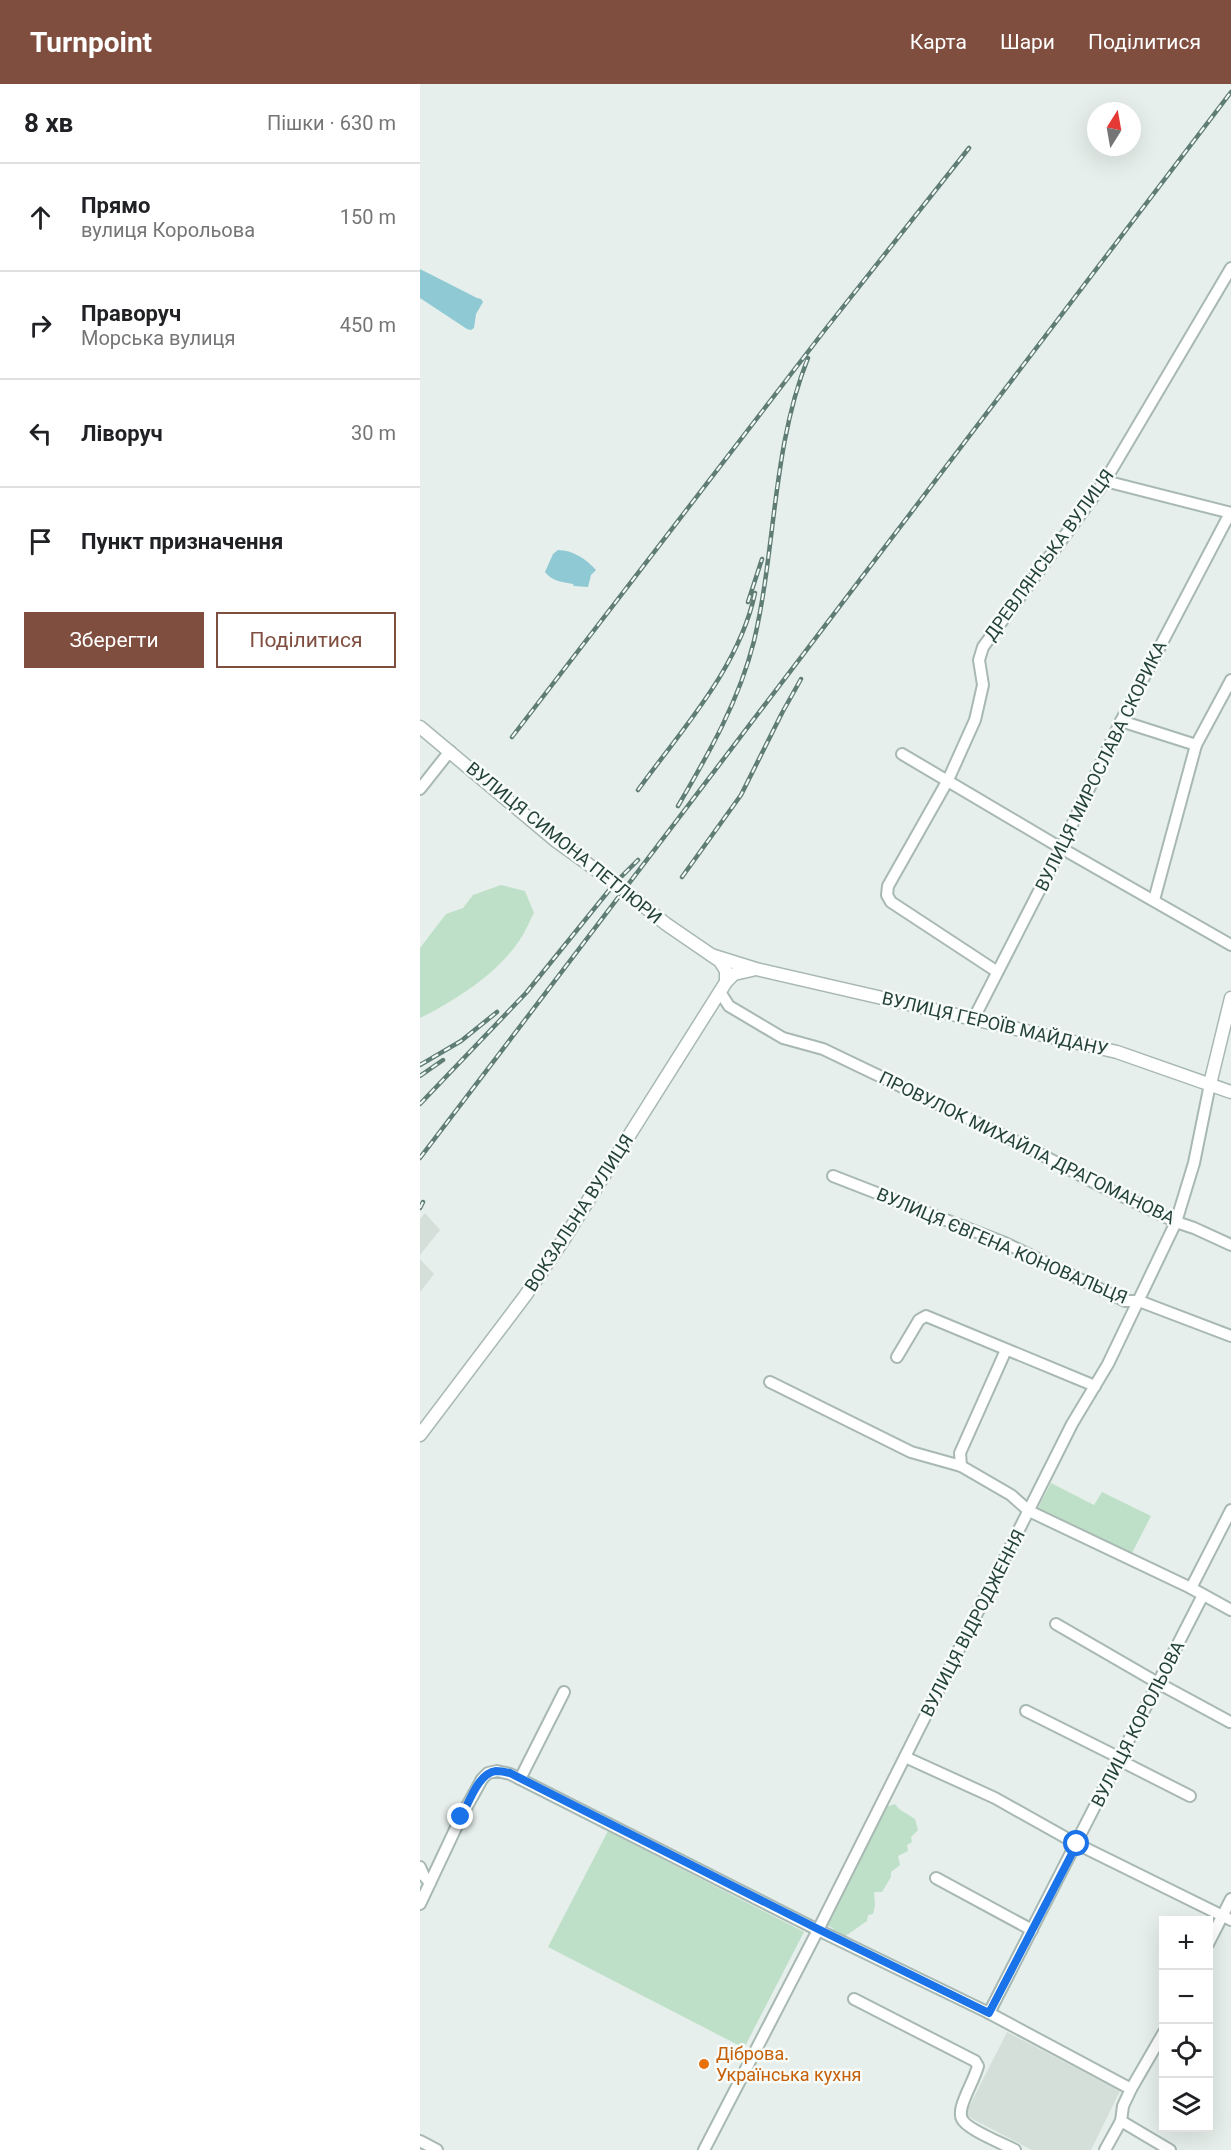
<!DOCTYPE html>
<html lang="uk">
<meta charset="utf-8">
<style>
:root{--surface:#fff;--page:#f6f6f6;--text:#202124;--muted:#757577;--line:#e0e0e0;--accent:#7f4e3f}
body{margin:0;font-family:Roboto,sans-serif;background:var(--page);color:var(--text)}
.controls{position:absolute;right:18px;bottom:18px;display:grid;overflow:hidden;border-radius:0px;box-shadow:0 6px 24px #0002}
.controls button{width:54px;height:54px;display:grid;place-items:center;padding:0;border:0;border-bottom:2px solid var(--line);background:var(--surface);color:var(--text);font:30px sans-serif}
.compass{position:absolute;left:667px;top:18px;width:54px;height:54px;border-radius:50%;background:var(--surface);box-shadow:0 6px 24px #0002;rotate:11deg}
.stop{position:absolute;width:18px;height:18px;margin:-14px;border:4px solid #1a73e8;border-radius:50%;background:#fff}
.stop.end{background:#1a73e8;border-color:#fff;box-shadow:0 2px 6px #0008}
.list{margin:0;padding:0;list-style:none}
h2{display:flex;justify-content:space-between;align-items:center;height:78px;margin:0;padding:0 24px;font-size:26px}
h2 small{font-size:20px;font-weight:400;color:var(--muted)}
.list li{display:grid;grid-template-columns:39px 1fr auto;gap:18px;align-items:center;box-sizing:border-box;height:108px;padding:0 24px;border-top:2px solid var(--line)}
.list b{display:block;font-size:22px;white-space:nowrap}
.list p{margin:0;font-size:20px;white-space:nowrap;color:var(--muted)}
.list em{font-size:20px;font-style:normal;color:var(--muted)}
.actions{display:flex;gap:12px;padding:18px 24px}
.actions a{flex:1;padding:14px 0;border:2px solid var(--accent);border-radius:0px;text-align:center;font-size:21px;color:var(--accent)}
.actions .main{background:var(--accent);color:#fff}
.icon{flex:none;width:33px;height:33px;fill:none;stroke:currentColor;stroke-width:2;stroke-linecap:round;stroke-linejoin:round}
.map{position:relative;flex:none;width:811px;height:2066px;overflow:hidden}
header{display:flex;align-items:center;gap:36px;box-sizing:border-box;height:84px;padding:0 30px;background:var(--accent);color:#fff}
header strong{font-size:28px}
nav{display:flex;gap:33px;margin-inline-start:auto;font-size:21px}
main{display:flex}
aside{flex:1;background:var(--surface)}
.map>svg:first-child{display:block}
.built{fill:#d4dfda}
.green{fill:#bfe0c8}
.water{fill:#8ec9d4}
.lines{fill:none;stroke-linecap:round;stroke-linejoin:round}
.minor-casing{stroke:#a8b8b2;stroke-width:14}
.tertiary-casing{stroke:#a8b8b2;stroke-width:15}
.minor{stroke:#fff;stroke-width:10}
.tertiary{stroke:#fff;stroke-width:12}
.rail-casing{stroke:#5f7d75;stroke-width:4.5}
.rail{stroke:#f7fbf9;stroke-width:2;stroke-dasharray:7;stroke-linecap:butt}
.route{stroke:#1a73e8;stroke-width:8}
.food-dot{fill:#e8710a;stroke:#f7fbf9;stroke-width:2}
.labels{text-anchor:middle;stroke-width:5;stroke-linejoin:round;paint-order:stroke}
.street-label{font-size:18px;fill:#24423a;stroke:#f7fbf9}
.food-label{font-size:18px;fill:#c56008;stroke:#f7fbf9;text-anchor:start}
</style>
<header>
<strong>Turnpoint</strong>
<nav><a>Карта</a><a>Шари</a><a>Поділитися</a></nav>
</header>
<main>
<aside>
<h2>8 хв<small>Пішки · 630 m</small></h2>
<ul class="list">
<li><svg class="icon" aria-label="ahead" viewBox="0 0 24 24"><path d="M12 20V5M6 11l6-6 6 6"/></svg><div><b>Прямо</b><p>вулиця Корольова</p></div><em>150 m</em></li>
<li><svg class="icon" aria-label="right" viewBox="0 0 24 24"><path d="M7 20v-9h11M14 6l5 5-5 5"/></svg><div><b>Праворуч</b><p>Морська вулиця</p></div><em>450 m</em></li>
<li><svg class="icon" aria-label="left" viewBox="0 0 24 24"><path d="M17 20v-9H6M10 6l-5 5 5 5"/></svg><div><b>Ліворуч</b></div><em>30 m</em></li>
<li><svg class="icon" aria-label="arrive" viewBox="0 0 24 24"><path d="M6 21V4h12l-3 4 3 4H6"/></svg><div><b>Пункт призначення</b></div></li>
</ul>
<div class="actions"><a class="main">Зберегти</a><a>Поділитися</a></div>
</aside>
<div class="map">
<svg width="811" height="2066" viewBox="0 0 811 2066">
<rect width="100%" height="100%" fill="#e6efeb"/>
<g class="built">
<path d="M 5,1129 L 20,1146 L 0,1171 L 0,1135 Z"/>
<path d="M 0,1175 L 14,1190 L 0,1208 Z"/>
<path d="M 587,1948 L 700,2007 L 671,2066 L 612,2066 L 545,2031 Z"/>
</g>
<g class="green">
<path d="M 81,801 L 105,807 L 114,829 C 109,838 105,849 99,857 C 77,890 34,917 0,934 L 0,864 L 26,830 L 43,824 L 53,811 Z"/>
<path d="M 631,1399 L 674,1421 L 682,1408 L 731,1432 L 712,1469 L 621,1427 L 618,1424 Z"/>
<path d="M 475,1720 L 479,1725 L 495,1735 L 498,1746 L 491,1753 L 492,1758 L 487,1761 L 488,1767 L 478,1772 L 480,1781 L 471,1788 L 471,1793 L 462,1808 L 454,1808 L 455,1821 L 453,1830 L 448,1831 L 447,1837 L 424,1853 L 414,1848 L 413,1844 L 408,1842 L 407,1837 C 417,1828 418,1813 425,1802 C 428,1795 433,1793 434,1785 L 462,1728 L 466,1723 Z"/>
<path d="M 188,1747 L 384,1848 L 324,1964 L 128,1863 Z"/>
</g>
<g class="water">
<path d="M 0,185 L 57,214 L 61,215 L 63,218 L 56,230 L 54,244 L 51,246 L 47,245 L 0,214 Z"/>
<path d="M 138,466 C 153,466 166,475 176,486 L 171,491 L 168,503 L 154,502 L 153,500 C 142,498 132,497 125,488 L 133,470 Z"/>
</g>
<g class="lines">
<defs>
<g id="minor">
<path d="M 685,397 L 811,429"/>
<path d="M 701,637 L 776,661"/>
<path d="M 482,670 L 641,764 L 811,861"/>
<path d="M 0,705 L 30,667"/>
<path d="M 734,816 L 776,661 L 811,596"/>
<path d="M 576,887 L 471,818 L 467,811 L 468,802 L 528,696 L 555,636 L 563,601 L 559,576 L 563,563 L 685,397 L 811,184"/>
<path d="M 300,908 L 309,922 L 363,954 L 403,965 L 599,1059 L 677,1100 L 756,1138 L 774,1144 L 811,1161"/>
<path d="M 554,934 L 641,764 L 701,637 L 808,433 L 811,432"/>
<path d="M 413,1092 L 585,1159 L 705,1217 L 719,1217 L 811,1252"/>
<path d="M 477,1273 L 499,1236 L 506,1232 L 675,1302"/>
<path d="M 350,1298 L 491,1368 L 541,1382 L 591,1411 L 609,1427 L 771,1504 L 811,1526"/>
<path d="M 541,1382 L 540,1369 L 586,1266"/>
<path d="M 771,1504 L 811,1426"/>
<path d="M 636,1540 L 738,1599 L 810,1638"/>
<path d="M 606,1627 L 700,1674"/>
<path d="M 485,1673 L 575,1714 L 657,1760 L 811,1836"/>
<path d="M 699,1676 L 770,1712"/>
<path d="M 100,1695 L 144,1608"/>
<path d="M 0,1783 L 4,1792 L 10,1799"/>
<path d="M 516,1794 L 612,1846"/>
<path d="M 0,1820 L 41,1733 L 62,1695 L 68,1689 L 77,1687 L 90,1690 L 398,1846 L 569,1929 L 711,2005"/>
<path d="M 788,1860 L 811,1815"/>
<path d="M 434,1915 L 555,1977 L 558,1982 C 554,1996 546,2008 542,2022 C 541,2025 540,2032 542,2035 C 546,2045 584,2060 595,2066"/>
<path d="M 569,1929 L 783,1511"/>
<path d="M 701,2037 L 750,2066"/>
<path d="M 0,2057 L 17,2066"/>
<path d="M 284,2066 L 398,1846 L 652,1340 L 688,1280 L 756,1138 L 774,1079 L 790,1000"/>
<path d="M 685,2066 L 701,2037 L 703,2022 L 711,2005 L 744,1948"/>
</g>
<g id="tertiary">
<path d="M 0,643 L 136,757 L 204,806 L 246,840 L 300,877 L 306,887 L 306,898 L 314,890 L 332,886"/>
<path d="M 291,871 L 336,885 L 697,968 L 811,1008"/>
<path d="M 790,1000 L 811,914"/>
<path d="M 0,1351 L 105,1212 L 142,1158 L 306,898"/>
</g>
</defs>
<use href="#minor" class="minor-casing"/>
<use href="#tertiary" class="tertiary-casing"/>
<use href="#minor" class="minor"/>
<use href="#tertiary" class="tertiary"/>
<defs>
<g id="rail">
<path d="M 328,518 L 342,475"/>
<path d="M 92,653 L 404,247 L 549,64"/>
<path d="M 218,706 C 262,645 319,584 335,509"/>
<path d="M 258,722 C 289,669 319,617 334,557 C 356,464 352,364 388,274"/>
<path d="M 262,793 L 321,711 L 362,629 L 381,595"/>
<path d="M 0,981 L 41,957 L 77,928"/>
<path d="M 0,992 L 23,976"/>
<path d="M 0,1020 L 106,909 L 195,799 L 218,776"/>
<path d="M 0,1074 L 811,8"/>
<path d="M 0,1124 L 3,1118"/>
</g>
</defs>
<use href="#rail" class="rail-casing"/>
<use href="#rail" class="rail"/>
</g>
<g class="lines">
<path class="route" d="M 41,1733 C 49,1719 58,1689 76,1687 C 80,1687 86,1688 90,1689 L 398,1845 L 569,1929 L 657,1760"/>
</g>
<circle class="food-dot" cx="284" cy="1980" r="6"/>
<g class="labels">
<g class="street-label">
<text transform="translate(629 471) rotate(-54)" y="6">ДРЕВЛЯНСЬКА ВУЛИЦЯ</text>
<text transform="translate(681 682) rotate(-64)" y="6">ВУЛИЦЯ МИРОСЛАВА СКОРИКА</text>
<text transform="translate(144 759) rotate(39)" y="6">ВУЛИЦЯ СИМОНА ПЕТЛЮРИ</text>
<text transform="translate(575 940) rotate(13)" y="6">ВУЛИЦЯ ГЕРОЇВ МАЙДАНУ</text>
<text transform="translate(607 1064) rotate(26)" y="6">ПРОВУЛОК МИХАЙЛА ДРАГОМАНОВА</text>
<text transform="translate(159 1129) rotate(-57)" y="6">ВОКЗАЛЬНА ВУЛИЦЯ</text>
<text transform="translate(582 1162) rotate(23)" y="6">ВУЛИЦЯ ЄВГЕНА КОНОВАЛЬЦЯ</text>
<text transform="translate(553 1539) rotate(-63)" y="6">ВУЛИЦЯ ВІДРОДЖЕННЯ</text>
<text transform="translate(718 1640) rotate(-63)" y="6">ВУЛИЦЯ КОРОЛЬОВА</text>
</g>
<g class="food-label">
<text x="296" y="1976">Діброва.<tspan x="296" dy="21">Українська кухня</tspan></text>
</g>
</g>
</svg>
<div class="controls">
<button>+</button>
<button>−</button>
<button><svg class="icon" aria-label="locate" viewBox="0 0 24 24"><circle cx="12" cy="12" r="6"/><path d="M12 2v4M12 18v4M2 12h4M18 12h4"/></svg></button>
<button><svg class="icon" aria-label="layers" viewBox="0 0 24 24"><path d="M12 4l9 5-9 5-9-5zM3 14l9 5 9-5"/></svg></button>
</div>
<svg class="compass" viewBox="-18 -18 36 36"><path d="M0-13l5 13h-10z" fill="#e53935"/><path d="M0 13l5-13h-10z" fill="#757577"/></svg>
<div class="stop" style="left:657px;top:1760px"></div>
<div class="stop end" style="left:41px;top:1733px"></div>
</div>
</main>
